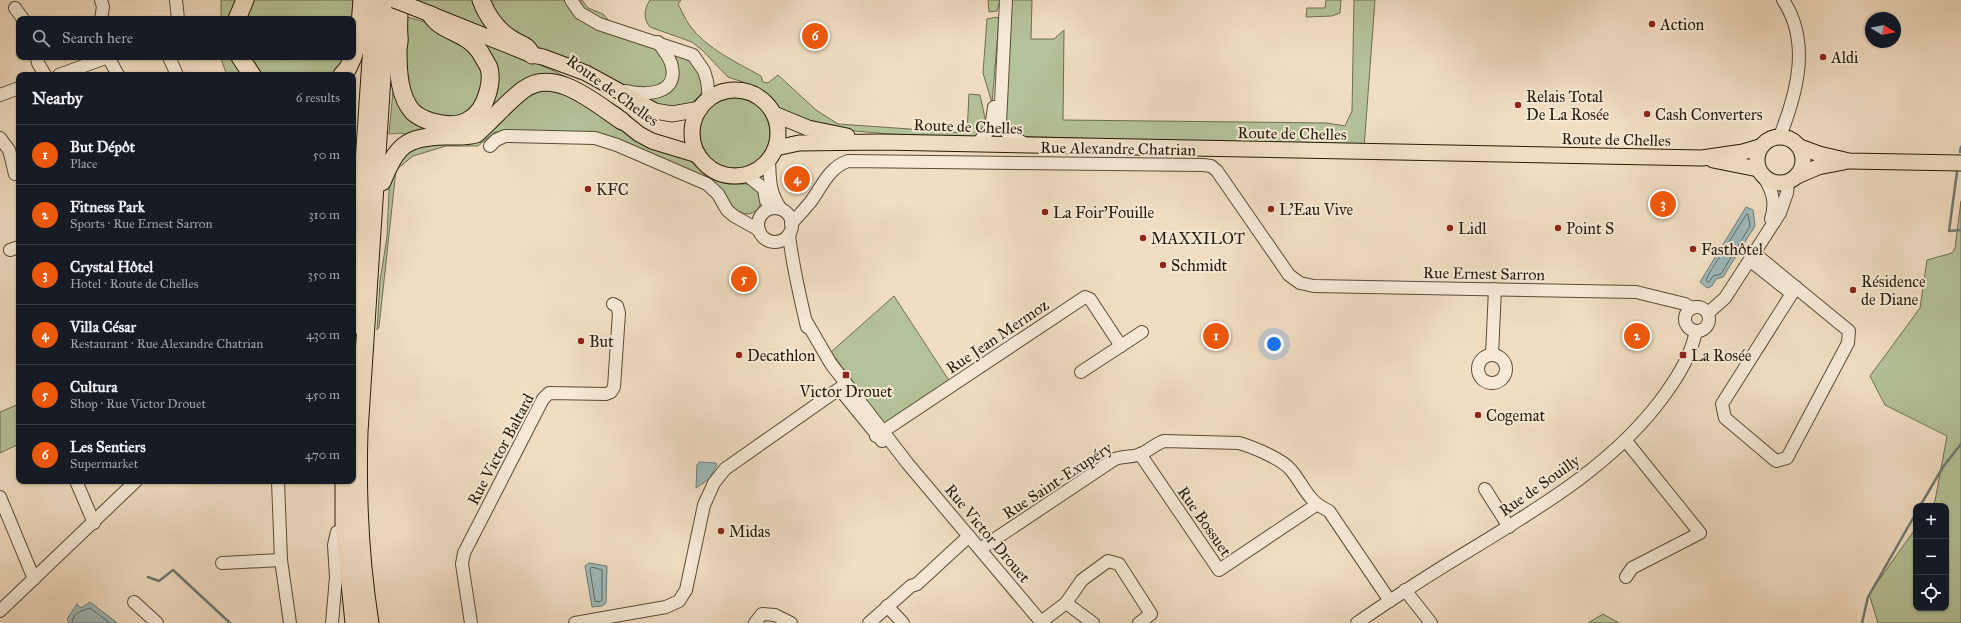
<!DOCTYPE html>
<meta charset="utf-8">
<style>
:root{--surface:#171b24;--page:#242831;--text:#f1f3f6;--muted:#9ea1a6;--line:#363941;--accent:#ea580c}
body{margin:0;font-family:"IM FELL Great Primer",serif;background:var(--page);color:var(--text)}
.controls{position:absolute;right:12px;bottom:12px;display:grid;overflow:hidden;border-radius:8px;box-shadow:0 1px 3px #0004}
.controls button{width:36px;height:36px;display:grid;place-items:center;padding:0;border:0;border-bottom:1px solid var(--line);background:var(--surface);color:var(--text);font:20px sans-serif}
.compass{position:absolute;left:1865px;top:12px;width:36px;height:36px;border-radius:50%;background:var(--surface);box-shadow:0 1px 3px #0004;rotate:100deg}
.you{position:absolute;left:1274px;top:344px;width:14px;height:14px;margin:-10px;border:3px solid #fff;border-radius:50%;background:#1a73e8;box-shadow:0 0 0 6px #1a73e833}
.badge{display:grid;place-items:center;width:26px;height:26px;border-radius:50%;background:var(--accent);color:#fff;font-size:13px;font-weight:700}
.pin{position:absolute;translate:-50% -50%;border:2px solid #fff;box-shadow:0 1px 4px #0006}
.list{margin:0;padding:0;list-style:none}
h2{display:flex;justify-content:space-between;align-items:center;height:52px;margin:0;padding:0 16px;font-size:17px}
h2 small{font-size:13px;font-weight:400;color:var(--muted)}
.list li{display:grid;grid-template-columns:26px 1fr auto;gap:12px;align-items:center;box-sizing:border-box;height:60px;padding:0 16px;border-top:1px solid var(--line)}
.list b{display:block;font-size:15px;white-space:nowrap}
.list p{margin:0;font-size:13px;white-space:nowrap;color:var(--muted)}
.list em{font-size:13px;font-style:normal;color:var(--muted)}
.icon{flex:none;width:22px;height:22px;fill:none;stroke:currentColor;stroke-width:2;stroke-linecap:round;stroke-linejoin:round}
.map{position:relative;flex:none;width:1961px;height:623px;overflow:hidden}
.search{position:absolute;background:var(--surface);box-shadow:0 1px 3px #0004;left:16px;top:16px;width:340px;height:44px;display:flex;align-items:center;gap:10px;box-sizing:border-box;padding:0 14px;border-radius:8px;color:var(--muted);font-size:15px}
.panel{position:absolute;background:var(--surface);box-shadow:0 1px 3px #0004;left:16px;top:72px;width:340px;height:412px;border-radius:8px}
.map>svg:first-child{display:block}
.green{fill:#b4c297;stroke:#6e6e50}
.water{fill:#9ebabc;stroke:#6e7a74}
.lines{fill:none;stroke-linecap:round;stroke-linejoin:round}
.shore{stroke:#626a62;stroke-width:1}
.stream{stroke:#6e7a74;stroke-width:2.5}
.minor-casing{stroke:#5a4b36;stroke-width:14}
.major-casing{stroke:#271a08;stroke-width:17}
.highway-casing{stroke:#271a08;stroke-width:19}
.minor{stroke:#f6ead7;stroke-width:12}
.major{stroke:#f1dec2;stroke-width:15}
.highway{stroke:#f1dec2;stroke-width:17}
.major-bridge-casing{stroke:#271a08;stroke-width:17;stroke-linecap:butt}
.major-bridge{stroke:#f1dec2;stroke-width:15}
.poi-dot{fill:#8f2418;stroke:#f6ead7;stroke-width:1.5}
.labels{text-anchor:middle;stroke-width:4;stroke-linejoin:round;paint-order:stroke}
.poi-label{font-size:16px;fill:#271a08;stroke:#f6ead7;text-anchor:start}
.street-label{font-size:16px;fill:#271a08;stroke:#f6ead7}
</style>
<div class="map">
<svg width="1961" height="623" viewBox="0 0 1961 623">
<rect width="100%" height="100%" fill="#f1dec2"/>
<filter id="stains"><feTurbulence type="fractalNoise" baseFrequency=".005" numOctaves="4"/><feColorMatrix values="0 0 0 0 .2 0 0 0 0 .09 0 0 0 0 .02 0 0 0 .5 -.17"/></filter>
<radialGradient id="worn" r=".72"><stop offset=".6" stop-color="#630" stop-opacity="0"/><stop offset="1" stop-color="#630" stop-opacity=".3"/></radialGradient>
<g class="green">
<path d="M 221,0 L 239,0 L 233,19 L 221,19 Z"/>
<path d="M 250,0 L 356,0 L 353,19 L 241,19 Z"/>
<path d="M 408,0 L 476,0 L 498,33 Z"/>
<path d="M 485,0 L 564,0 L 581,20 L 655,48 L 662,54 L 669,75 L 660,87 L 629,88 L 519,38 L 512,34 Z"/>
<path d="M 575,0 L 582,0 L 588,8 L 603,14 L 611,23 L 586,11 Z"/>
<path d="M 650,0 L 681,0 L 678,4 C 682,11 685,19 690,26 C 707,49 736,62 761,76 L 763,82 L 768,83 L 778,75 L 816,110 L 838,124 L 967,133 L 969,94 L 980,95 L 985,118 L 984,130 L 976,137 L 889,134 L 844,130 L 814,124 L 782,111 L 769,95 L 758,87 L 728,77 L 703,51 L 692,42 L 650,27 C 643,19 644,9 650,0 Z"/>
<path d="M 988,0 L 1000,0 L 997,11 L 989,12 Z"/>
<path d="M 1008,0 L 1032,0 L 1031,39 L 1054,39 L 1064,30 L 1063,120 L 1327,123 L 1345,126 L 1352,111 L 1354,0 L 1375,0 L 1364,148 L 1014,136 L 1001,119 Z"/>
<path d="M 1326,0 L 1341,0 L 1340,13 L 1332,16 L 1306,17 L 1307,8 L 1325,8 Z"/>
<path d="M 404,16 L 428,23 L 471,45 L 488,84 L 468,117 L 441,120 L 414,105 L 406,88 Z"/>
<path d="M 997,17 L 999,20 L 992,103 L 983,73 L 987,19 Z"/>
<path d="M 488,42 L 556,72 L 566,77 L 566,79 L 553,77 L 487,119 L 410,135 L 401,133 L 389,134 L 394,81 L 435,126 L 487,108 L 477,43 Z"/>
<path d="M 671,54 L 687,57 C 709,84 710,96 676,111 L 639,97 L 663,94 Z"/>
<path d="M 221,57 L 237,57 L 247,75 L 227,75 L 222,62 Z"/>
<path d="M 245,57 L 350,57 L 338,75 L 257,75 Z"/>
<path d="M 559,86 L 686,157 L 704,174 L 714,180 L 729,184 L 750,184 L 756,187 L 762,200 C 756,219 741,217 730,203 L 615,139 L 495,132 L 478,146 L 446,146 L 413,156 L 396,170 L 379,327 L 377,330 L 380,281 L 387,237 L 390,169 L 398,156 L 532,91 Z"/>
<circle cx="735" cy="133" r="35"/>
<path d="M 1961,201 L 1961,623 L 1878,623 L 1869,594 L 1916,528 L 1916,608 L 1946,608 L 1946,506 L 1932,506 L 1935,501 L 1947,436 L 1885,405 L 1870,376 L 1920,308 L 1927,260 L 1952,253 L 1955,248 Z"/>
<path d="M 894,296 L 950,382 L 886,426 L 831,352 Z"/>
<path d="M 19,404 L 19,444 L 0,453 L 0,412 Z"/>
<path d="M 1603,614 L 1619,623 L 1588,623 Z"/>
</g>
<g class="water">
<path d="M 1746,207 L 1753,210 L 1755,226 L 1723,277 L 1716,279 L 1712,286 L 1707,288 L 1700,282 Z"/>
<path d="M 699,462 L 716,463 L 717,465 L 709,479 L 696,488 L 697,465 Z"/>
<path d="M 589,563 L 607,566 L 606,603 L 602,606 L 592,607 L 585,566 Z"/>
<path d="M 90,602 L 116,622 L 117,623 L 69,623 L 67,619 L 77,604 L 81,608 Z"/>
</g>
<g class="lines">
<g class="shore">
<path d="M 1748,214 L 1750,226 L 1721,274 L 1713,276 L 1709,282 L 1707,282 L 1706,280 L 1710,272 L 1746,215 Z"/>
<path d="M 592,567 L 602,570 L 602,600 L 600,602 L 595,601 L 590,570 Z"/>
<path d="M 72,623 C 72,612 82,611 90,608 L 110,623"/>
</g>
<g class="stream">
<path d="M 1960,152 L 1961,147"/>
<path d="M 1957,172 L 1949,231 L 1961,230"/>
<path d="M 1920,506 L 1943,467 L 1961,444"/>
<path d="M 148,577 L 159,581 L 173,570 L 230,623"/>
<path d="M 1862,623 L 1868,597 L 1916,513"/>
</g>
<defs>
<g id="minor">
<path d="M 101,0 L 103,7 L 101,19"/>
<path d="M 176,0 L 178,19"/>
<path d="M 571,0 L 580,13 L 599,24 L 693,55 L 704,71 L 707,81 L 709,99"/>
<path d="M 1006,0 L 1000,123 L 1008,134 L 1027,145"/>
<path d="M 15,8 L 23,19"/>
<path d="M 37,57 L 38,63 L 45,75"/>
<path d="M 108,57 L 118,75"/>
<path d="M 169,57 L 177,75"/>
<path d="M 59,75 L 108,57"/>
<path d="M 626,91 C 643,95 678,96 672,67 C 671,58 663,50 658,42"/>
<path d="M 0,95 L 19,88"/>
<path d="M 1780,136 C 1797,93 1811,42 1783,0"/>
<path d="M 0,138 L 9,150 L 15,174"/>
<path d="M 976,145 L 991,128 L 994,107"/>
<path d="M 490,146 L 496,140 L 505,136 L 595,138 L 617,145 L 707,184 L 718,194 L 727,210 L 734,216 L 759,230"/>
<path d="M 769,160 C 770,180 769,192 781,209"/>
<path d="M 747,175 L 764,189 L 766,201"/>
<path d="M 1765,179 C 1773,192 1776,204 1771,219"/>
<circle cx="775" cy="225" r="17"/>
<path d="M 791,224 C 798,216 806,208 812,200 C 823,184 829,168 848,161 L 1203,165 L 1211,166 L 1217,171 L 1289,275 L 1300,283 L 1314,286 L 1636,292 L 1685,304 L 1692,308"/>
<path d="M 789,234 C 792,264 800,297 807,327"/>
<path d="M 10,250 L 19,247"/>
<path d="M 1754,253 L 1849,331 L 1848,343 L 1787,458 L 1776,461 L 1725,418 L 1722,404 L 1796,287"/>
<path d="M 1752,262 L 1791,293"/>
<circle cx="1697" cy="319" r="12"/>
<path d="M 1708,313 L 1725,298 L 1780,213 L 1787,193 L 1788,182"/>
<path d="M 806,321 L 831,364 L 908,464 L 1042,623"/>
<path d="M 1492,355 L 1495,289"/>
<circle cx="1492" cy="369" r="14"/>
<path d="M 1081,372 L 1142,332"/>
<path d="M 842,392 L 882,441"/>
<path d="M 876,436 L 1085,297 L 1090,299 L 1121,346"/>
<path d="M 1140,454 L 1219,570 L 1316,505"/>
<path d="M 76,481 L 94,523"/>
<path d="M 278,481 L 281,560 L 290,623"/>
<path d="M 1485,489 L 1509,527"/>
<path d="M 0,497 L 34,579"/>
<path d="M 980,549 L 1115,459 C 1124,456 1135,457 1141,454 C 1150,450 1155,444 1164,441 L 1239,443 C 1253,447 1282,459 1291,470 C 1305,487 1307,501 1329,511 L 1390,601"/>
<path d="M 222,563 L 281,560"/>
<path d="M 1626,577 L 1632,568 L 1700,533 L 1626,441"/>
<path d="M 1405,590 L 1431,623"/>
<path d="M 134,602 L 157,623"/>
<path d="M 1066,603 L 1093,623"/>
<path d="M 887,606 L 903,623"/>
<path d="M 0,611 L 136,481"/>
<path d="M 1041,622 L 1066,603 L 1082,580 L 1108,561 L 1119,564 L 1151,614 L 1139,623"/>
<path d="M 332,623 L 336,577 L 334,545 L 337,532"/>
<path d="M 471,623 L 462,564 L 464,553 L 543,399 L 549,393 L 606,394 L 611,392 L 614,387 L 619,313 L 617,306 L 613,304"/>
<path d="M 575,623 L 666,607 L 679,601 L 686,590 L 704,505 L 714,483 L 725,469 L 846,384"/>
<path d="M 755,623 L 762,614 L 775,615 L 791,623"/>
<path d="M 869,623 L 911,586 L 917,584 L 969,536"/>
<path d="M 1357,623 C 1373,612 1389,601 1405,591 C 1494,531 1602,483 1666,393 C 1680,373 1691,355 1696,331"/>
</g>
<g id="major">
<path d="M 415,8 L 532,55 L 543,57 L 586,73 L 655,111 L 672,114 L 700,109"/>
<circle cx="735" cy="133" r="43"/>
<path d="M 614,114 L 639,134 L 652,141 L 698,155"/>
<path d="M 774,114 L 808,128 L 847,136"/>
<circle cx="1780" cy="160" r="23"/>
<path d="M 1800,147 L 1819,154 L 1849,161 L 1961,163"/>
<path d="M 776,148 L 799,143 L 881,142 L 1702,158 L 1743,152 L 1760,147"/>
<path d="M 1713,160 L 1758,169"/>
<path d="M 1797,176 L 1818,167 L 1844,162"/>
</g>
<g id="highway">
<path d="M 400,0 C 399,12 398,24 399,36 C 400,41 398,46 398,51 C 398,71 399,97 413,112 C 418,117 426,120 432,122 C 460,130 480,121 488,92 C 490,85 491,75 489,68 C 488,65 485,61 483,57 C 469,30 444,35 431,15"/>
<path d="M 481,0 C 487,16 498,31 513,40 C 523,46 526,44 532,55"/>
<path d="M 237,19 L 245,0"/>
<path d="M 353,56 L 359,38 L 362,0"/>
<path d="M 240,57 L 252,75"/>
<path d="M 342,75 L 348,68 L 353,57"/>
<path d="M 382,182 C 397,146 404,137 445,136 C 456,136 466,137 476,134 C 492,120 506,103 523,90 C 555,66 596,104 622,121"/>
<path d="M 353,326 L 375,0"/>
<path d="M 344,481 L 344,524 L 354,623"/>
<path d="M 370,623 C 360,560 357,496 359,432 L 387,0"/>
</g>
</defs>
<use href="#minor" class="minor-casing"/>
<use href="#major" class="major-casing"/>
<use href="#highway" class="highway-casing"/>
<use href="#minor" class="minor"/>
<use href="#major" class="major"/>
<use href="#highway" class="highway"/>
<defs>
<path id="major-bridge" d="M 394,0 L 415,8"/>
</defs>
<use href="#major-bridge" class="major-bridge-casing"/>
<use href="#major-bridge" class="major-bridge"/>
</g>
<g class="poi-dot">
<circle cx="1652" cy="24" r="4"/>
<circle cx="1823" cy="57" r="4"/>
<circle cx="1518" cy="105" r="4"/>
<circle cx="1647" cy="114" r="4"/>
<circle cx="588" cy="189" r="4"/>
<circle cx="1271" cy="209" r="4"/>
<circle cx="1045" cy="212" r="4"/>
<circle cx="1450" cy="228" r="4"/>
<circle cx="1558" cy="228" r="4"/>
<circle cx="1143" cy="238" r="4"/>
<circle cx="1693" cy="249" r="4"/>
<circle cx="1163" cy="265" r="4"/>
<circle cx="1853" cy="290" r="4"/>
<circle cx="581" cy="341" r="4"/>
<circle cx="739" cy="355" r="4"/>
<rect x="1679" y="351" width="8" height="8" rx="2"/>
<rect x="842" y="371" width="8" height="8" rx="2"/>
<circle cx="1478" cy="415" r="4"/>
<circle cx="721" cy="531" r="4"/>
</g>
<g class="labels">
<g class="poi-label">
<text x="1660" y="30">Action</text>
<text x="1831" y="63">Aldi</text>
<text x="1526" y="102">Relais Total<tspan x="1526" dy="18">De La Rosée</tspan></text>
<text x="1655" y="120">Cash Converters</text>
<text x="596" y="195">KFC</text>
<text x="1279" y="215">L'Eau Vive</text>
<text x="1053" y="218">La Foir'Fouille</text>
<text x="1458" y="234">Lidl</text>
<text x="1566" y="234">Point S</text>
<text x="1151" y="244">MAXXILOT</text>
<text x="1701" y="255">Fasthôtel</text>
<text x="1171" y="271">Schmidt</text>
<text x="1861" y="287">Résidence<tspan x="1861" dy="18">de Diane</tspan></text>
<text x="589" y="347">But</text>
<text x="747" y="361">Decathlon</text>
<text x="1691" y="361">La Rosée</text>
<text x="846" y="397" text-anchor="middle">Victor Drouet</text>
<text x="1486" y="421">Cogemat</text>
<text x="729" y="537">Midas</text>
</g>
<g class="street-label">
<text transform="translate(613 90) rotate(36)" y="6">Route de Chelles</text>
<text transform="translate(968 126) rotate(2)" y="6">Route de Chelles</text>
<text transform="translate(1292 133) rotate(1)" y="6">Route de Chelles</text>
<text transform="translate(1616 139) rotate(1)" y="6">Route de Chelles</text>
<text transform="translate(1118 148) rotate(1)" y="6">Rue Alexandre Chatrian</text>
<text transform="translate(1484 273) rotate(1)" y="6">Rue Ernest Sarron</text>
<text transform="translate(997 336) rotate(-34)" y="6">Rue Jean Mermoz</text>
<text transform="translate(500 449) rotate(-62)" y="6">Rue Victor Baltard</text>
<text transform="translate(1057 480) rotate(-33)" y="6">Rue Saint-Exupéry</text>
<text transform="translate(1539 485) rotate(-35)" y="6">Rue de Souilly</text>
<text transform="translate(1205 521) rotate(55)" y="6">Rue Bossuet</text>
<text transform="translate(988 533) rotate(50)" y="6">Rue Victor Drouet</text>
</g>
</g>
<rect width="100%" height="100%" filter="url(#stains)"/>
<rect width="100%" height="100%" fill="url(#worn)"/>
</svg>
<div class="controls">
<button>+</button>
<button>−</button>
<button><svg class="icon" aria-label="locate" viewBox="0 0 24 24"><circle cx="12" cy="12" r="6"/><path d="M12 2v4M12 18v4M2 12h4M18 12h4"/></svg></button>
</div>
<svg class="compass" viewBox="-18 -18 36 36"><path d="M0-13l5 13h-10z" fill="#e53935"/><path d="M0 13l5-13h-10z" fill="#9ea1a6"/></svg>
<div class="you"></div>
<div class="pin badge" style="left:1216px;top:336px">1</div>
<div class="pin badge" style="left:1637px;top:336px">2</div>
<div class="pin badge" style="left:1663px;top:204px">3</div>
<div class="pin badge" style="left:797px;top:179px">4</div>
<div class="pin badge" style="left:744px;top:279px">5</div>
<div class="pin badge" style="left:815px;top:36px">6</div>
<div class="search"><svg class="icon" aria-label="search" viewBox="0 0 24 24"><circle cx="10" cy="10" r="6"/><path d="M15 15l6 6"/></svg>Search here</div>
<section class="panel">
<h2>Nearby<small>6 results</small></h2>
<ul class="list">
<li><span class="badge">1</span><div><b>But Dépôt</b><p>Place</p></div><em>50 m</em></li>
<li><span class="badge">2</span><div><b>Fitness Park</b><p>Sports · Rue Ernest Sarron</p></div><em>310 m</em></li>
<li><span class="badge">3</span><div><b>Crystal Hôtel</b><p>Hotel · Route de Chelles</p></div><em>350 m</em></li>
<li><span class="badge">4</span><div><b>Villa César</b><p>Restaurant · Rue Alexandre Chatrian</p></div><em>430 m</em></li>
<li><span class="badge">5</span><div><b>Cultura</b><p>Shop · Rue Victor Drouet</p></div><em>450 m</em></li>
<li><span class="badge">6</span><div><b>Les Sentiers</b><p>Supermarket</p></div><em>470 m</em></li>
</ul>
</section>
</div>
